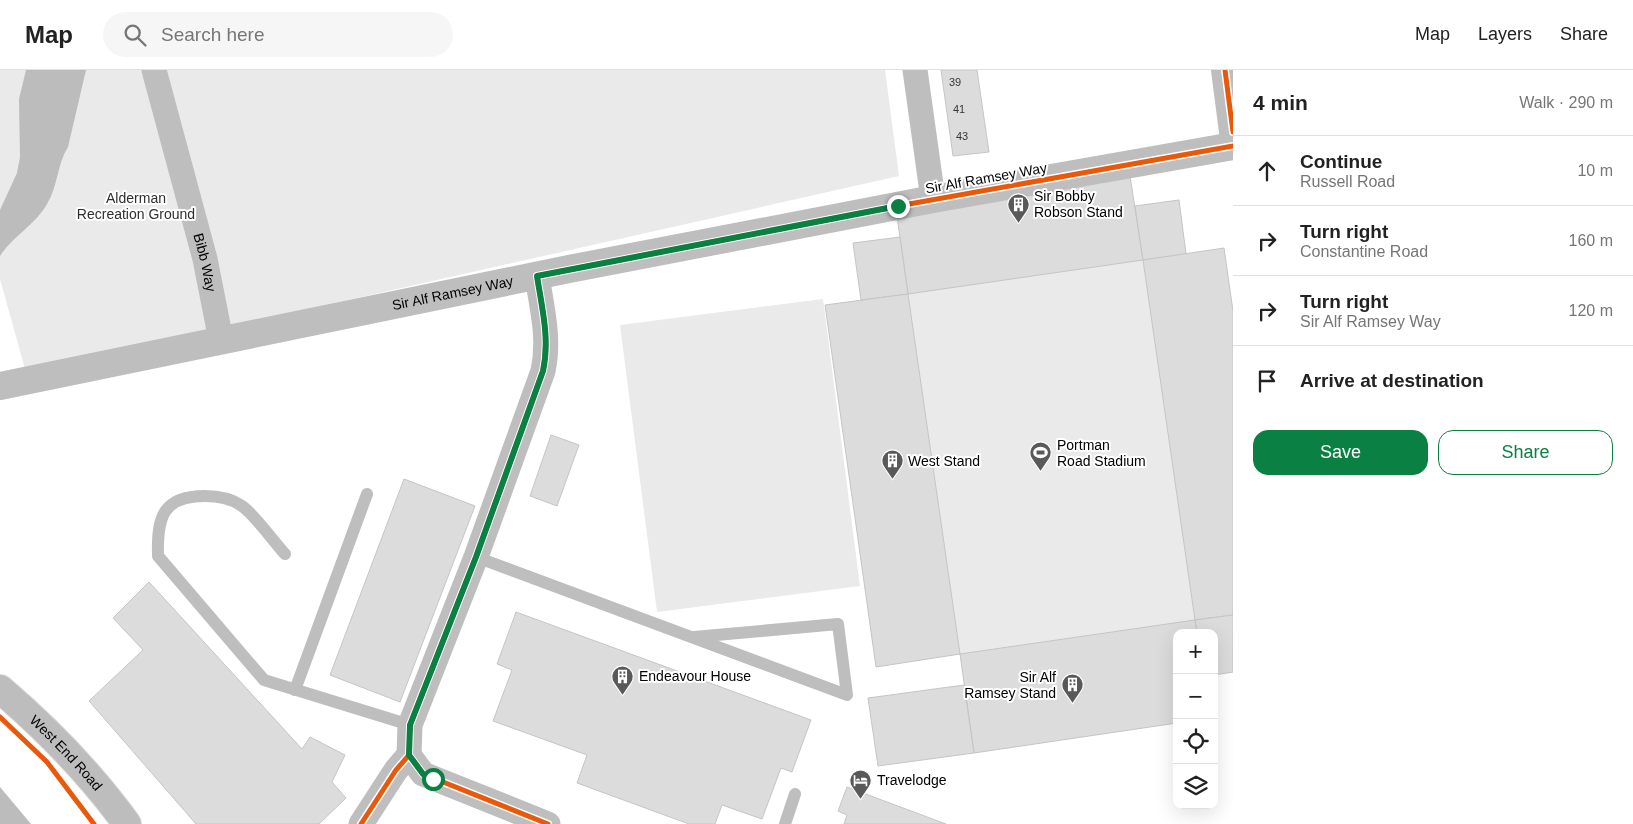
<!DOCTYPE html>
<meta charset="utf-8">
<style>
:root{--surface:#fff;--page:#f6f6f6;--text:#222;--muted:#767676;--line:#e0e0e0;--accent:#0b8043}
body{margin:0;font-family:Helvetica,sans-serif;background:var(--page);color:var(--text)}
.controls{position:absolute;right:15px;bottom:15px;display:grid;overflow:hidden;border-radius:10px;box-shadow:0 5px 20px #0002}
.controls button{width:45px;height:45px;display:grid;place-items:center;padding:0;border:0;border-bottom:1px solid var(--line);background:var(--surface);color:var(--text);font:25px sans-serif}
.stop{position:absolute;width:15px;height:15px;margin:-11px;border:4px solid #0b8043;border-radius:50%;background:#fff}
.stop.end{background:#0b8043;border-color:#fff;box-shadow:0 1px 5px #0008}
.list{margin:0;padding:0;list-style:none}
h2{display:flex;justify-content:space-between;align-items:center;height:65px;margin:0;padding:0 20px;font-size:21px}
h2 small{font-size:16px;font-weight:400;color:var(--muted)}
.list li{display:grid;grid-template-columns:32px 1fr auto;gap:15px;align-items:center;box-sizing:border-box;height:70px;padding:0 20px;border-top:1px solid var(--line)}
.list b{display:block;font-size:19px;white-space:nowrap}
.list p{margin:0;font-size:16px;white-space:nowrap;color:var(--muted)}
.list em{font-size:16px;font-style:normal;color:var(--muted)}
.actions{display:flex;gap:10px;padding:15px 20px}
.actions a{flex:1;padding:11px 0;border:1px solid var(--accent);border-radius:15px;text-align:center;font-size:18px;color:var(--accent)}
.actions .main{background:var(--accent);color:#fff}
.icon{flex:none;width:28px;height:28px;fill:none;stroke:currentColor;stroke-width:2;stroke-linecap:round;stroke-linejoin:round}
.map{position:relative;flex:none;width:1233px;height:754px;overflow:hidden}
header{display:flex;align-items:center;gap:30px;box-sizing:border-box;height:70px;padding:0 25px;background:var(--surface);border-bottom:1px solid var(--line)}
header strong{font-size:24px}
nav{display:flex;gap:28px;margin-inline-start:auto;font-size:18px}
.search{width:350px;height:45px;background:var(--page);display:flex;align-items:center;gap:12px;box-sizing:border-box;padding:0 18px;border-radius:28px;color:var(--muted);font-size:19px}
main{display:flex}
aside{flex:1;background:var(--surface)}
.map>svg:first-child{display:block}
.green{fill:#eaeaea}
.water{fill:#bcbcbc}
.building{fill:#dcdcdc;stroke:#c5c5c5}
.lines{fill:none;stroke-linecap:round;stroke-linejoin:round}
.primary-casing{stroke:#dbdbdb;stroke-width:30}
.service{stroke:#bebebe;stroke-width:12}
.minor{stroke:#bebebe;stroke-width:25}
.tertiary{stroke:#bebebe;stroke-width:28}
.primary{stroke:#bdbdbd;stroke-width:28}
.cycleway-casing{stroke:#fff;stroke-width:8}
.cycleway{stroke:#e8590c;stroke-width:5}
.route{stroke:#0b8043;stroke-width:6}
.labels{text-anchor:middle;stroke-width:4;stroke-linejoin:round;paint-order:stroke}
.number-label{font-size:11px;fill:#373737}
.street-label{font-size:14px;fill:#000;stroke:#fff}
.poi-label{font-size:14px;fill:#000;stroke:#fff;text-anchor:start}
.park-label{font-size:14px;fill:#2f2f2f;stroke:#fff}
</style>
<header>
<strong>Map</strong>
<div class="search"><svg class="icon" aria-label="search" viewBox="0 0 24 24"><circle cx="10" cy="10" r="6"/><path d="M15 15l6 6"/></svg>Search here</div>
<nav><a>Map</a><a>Layers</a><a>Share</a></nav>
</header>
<main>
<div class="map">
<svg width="1233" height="754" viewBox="0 0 1233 754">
<rect width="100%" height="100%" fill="#fff"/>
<g class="green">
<path d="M 0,0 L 885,0 L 899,106 L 286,244 L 25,299 L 0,209 Z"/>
<path d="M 1130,106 L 1135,136 L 1179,130 L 1186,184 L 1224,178 L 1233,241 L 1233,602 L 1214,563 L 1177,563 L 1177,653 L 974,683 L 960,584 L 876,597 L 825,235 L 861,230 L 853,173 L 900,167 L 896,139 Z"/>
<path d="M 823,229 L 860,516 L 657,542 L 620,255 Z"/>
</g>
<g class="water">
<path d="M 26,0 L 86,0 L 68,77 C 57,94 58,116 47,134 C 36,154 12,167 0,186 L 0,140 L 17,103 L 20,87 L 19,29 Z"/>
<path d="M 0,717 L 31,754 L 0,754 Z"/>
</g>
<g class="building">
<path d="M 941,0 L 977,0 L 989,82 L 953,86 Z"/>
<path d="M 1130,106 L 1143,190 L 908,224 L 896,139 Z"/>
<path d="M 1179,130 L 1186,184 L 1143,190 L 1135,136 Z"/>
<path d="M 900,167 L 908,224 L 861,230 L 853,173 Z"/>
<path d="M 1224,178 L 1233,241 L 1233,545 L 1195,550 L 1143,190 Z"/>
<path d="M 908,224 L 960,584 L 876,597 L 825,235 Z"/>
<path d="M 551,365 L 579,375 L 557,436 L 530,426 Z"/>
<path d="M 404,409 L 475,436 L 400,632 L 330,605 Z"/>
<path d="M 149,512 L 302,679 L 310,667 L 345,685 L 332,712 L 346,728 L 319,754 L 196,754 L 89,631 L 143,580 L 113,548 Z"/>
<path d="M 516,542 L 811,650 L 792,702 L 781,698 L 762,749 L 722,735 L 715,754 L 689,754 L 577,713 L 587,685 L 493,651 L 512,600 L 497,594 Z"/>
<path d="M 1233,545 L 1233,602 L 1214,605 L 1214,563 L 1197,563 L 1195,550 Z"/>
<path d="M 1195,550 L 1197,563 L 1177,563 L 1177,653 L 974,683 L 960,584 Z"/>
<path d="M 964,615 L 974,683 L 878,696 L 868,628 Z"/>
<path d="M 847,717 L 946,754 L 844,754 L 847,745 L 838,741 Z"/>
</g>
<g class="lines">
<defs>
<g id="primary">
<path id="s3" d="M 0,619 C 48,660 90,703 127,754"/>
</g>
</defs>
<use href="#primary" class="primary-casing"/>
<g class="service">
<path d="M 285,484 C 274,472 254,444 242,436 C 232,429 217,426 205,426 C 162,426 157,448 158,486 L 264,610 L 410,655"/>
<path d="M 476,487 L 847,625 L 838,554 L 694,567"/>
<path d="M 295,620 L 367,424"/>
<path d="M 785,754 L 795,724"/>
</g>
<g class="minor">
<path id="s1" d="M 154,0 L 205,189 L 221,270"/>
<path d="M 915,0 L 933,129"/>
<path d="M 537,206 C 542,238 550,269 543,301 L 476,487 L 410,655 L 409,685 L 423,704 L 548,754"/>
<path d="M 361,754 L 396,700 L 409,685"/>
</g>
<g class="tertiary">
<path d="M 1225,0 L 1233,62"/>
<path id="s2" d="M 0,316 L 569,199 L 933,129 L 1233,76"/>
</g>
<use href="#primary" class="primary"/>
<defs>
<g id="cycleway">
<path d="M 1225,0 L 1233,62"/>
<path d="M 0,647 L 47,692 L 94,754"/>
<path d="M 361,754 L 396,700 L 409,685"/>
<path d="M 548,754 L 423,704 L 409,685 L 410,655 L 476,487 L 543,301 C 550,269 542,238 537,206 L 898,136 L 1233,76"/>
</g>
</defs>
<use href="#cycleway" class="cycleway-casing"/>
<use href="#cycleway" class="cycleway"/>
</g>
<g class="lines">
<path class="route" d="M 433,709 L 423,704 L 409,685 L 410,655 L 476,487 L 543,301 C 550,269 542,238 537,206 L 898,136"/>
</g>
<defs>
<symbol id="building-pin" viewBox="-11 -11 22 30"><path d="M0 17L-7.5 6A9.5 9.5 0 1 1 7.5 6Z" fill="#595959" stroke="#fff"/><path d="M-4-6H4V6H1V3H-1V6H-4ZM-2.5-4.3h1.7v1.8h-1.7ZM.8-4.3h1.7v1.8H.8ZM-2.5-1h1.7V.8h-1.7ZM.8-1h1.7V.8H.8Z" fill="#fff"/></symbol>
<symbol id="stadium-pin" viewBox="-11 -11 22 30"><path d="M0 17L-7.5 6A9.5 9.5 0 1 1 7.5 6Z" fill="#595959" stroke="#fff"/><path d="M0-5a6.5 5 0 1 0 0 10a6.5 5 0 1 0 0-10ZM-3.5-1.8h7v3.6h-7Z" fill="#fff"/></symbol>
<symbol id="hotel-pin" viewBox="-11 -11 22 30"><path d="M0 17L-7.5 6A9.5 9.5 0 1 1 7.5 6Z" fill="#595959" stroke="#fff"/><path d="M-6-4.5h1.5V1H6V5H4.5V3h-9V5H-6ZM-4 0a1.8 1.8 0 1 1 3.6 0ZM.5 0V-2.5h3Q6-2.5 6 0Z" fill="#fff"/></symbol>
</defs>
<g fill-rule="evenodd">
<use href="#building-pin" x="1006" y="122" width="25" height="34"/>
<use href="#stadium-pin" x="1028" y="370" width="25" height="34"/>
<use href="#building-pin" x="880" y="378" width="25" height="34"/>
<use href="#building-pin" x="610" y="594" width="25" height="34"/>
<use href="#building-pin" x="1060" y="602" width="25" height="34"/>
<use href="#hotel-pin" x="848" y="698" width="25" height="34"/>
</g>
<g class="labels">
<g class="number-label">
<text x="955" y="16">39</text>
<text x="959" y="43">41</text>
<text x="962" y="70">43</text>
</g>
<g class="street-label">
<text transform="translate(986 108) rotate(-10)" y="5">Sir Alf Ramsey Way</text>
<text dy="5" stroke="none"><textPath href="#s1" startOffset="199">Bibb Way</textPath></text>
<text dy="5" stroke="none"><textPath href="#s2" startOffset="462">Sir Alf Ramsey Way</textPath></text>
<text dy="5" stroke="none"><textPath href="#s3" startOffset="92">West End Road</textPath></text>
</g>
<g class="poi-label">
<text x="1034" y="131">Sir Bobby<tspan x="1034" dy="16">Robson Stand</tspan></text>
<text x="1057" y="380">Portman<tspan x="1057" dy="16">Road Stadium</tspan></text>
<text x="908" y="396">West Stand</text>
<text x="639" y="611">Endeavour House</text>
<text x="1056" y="612" text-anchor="end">Sir Alf<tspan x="1056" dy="16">Ramsey Stand</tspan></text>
<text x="877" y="715">Travelodge</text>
</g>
<g class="park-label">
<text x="136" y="133">Alderman<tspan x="136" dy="16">Recreation Ground</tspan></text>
</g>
</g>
</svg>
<div class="controls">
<button>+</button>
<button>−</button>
<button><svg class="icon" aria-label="locate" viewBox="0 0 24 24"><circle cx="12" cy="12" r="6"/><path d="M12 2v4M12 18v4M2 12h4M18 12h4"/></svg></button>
<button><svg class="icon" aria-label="layers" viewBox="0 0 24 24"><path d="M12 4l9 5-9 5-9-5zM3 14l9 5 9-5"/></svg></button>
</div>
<div class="stop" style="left:433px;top:709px"></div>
<div class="stop end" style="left:898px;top:136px"></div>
</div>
<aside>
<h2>4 min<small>Walk · 290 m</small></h2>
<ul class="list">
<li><svg class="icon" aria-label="ahead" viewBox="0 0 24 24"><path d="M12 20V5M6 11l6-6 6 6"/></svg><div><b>Continue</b><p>Russell Road</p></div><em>10 m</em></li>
<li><svg class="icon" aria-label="right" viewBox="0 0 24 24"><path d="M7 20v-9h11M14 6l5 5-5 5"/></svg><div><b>Turn right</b><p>Constantine Road</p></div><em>160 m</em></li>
<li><svg class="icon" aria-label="right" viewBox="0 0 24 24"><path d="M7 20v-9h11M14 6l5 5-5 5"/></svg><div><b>Turn right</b><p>Sir Alf Ramsey Way</p></div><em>120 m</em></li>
<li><svg class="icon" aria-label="arrive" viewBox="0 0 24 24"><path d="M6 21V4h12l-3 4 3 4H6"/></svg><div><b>Arrive at destination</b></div></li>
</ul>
<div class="actions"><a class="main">Save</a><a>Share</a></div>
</aside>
</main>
